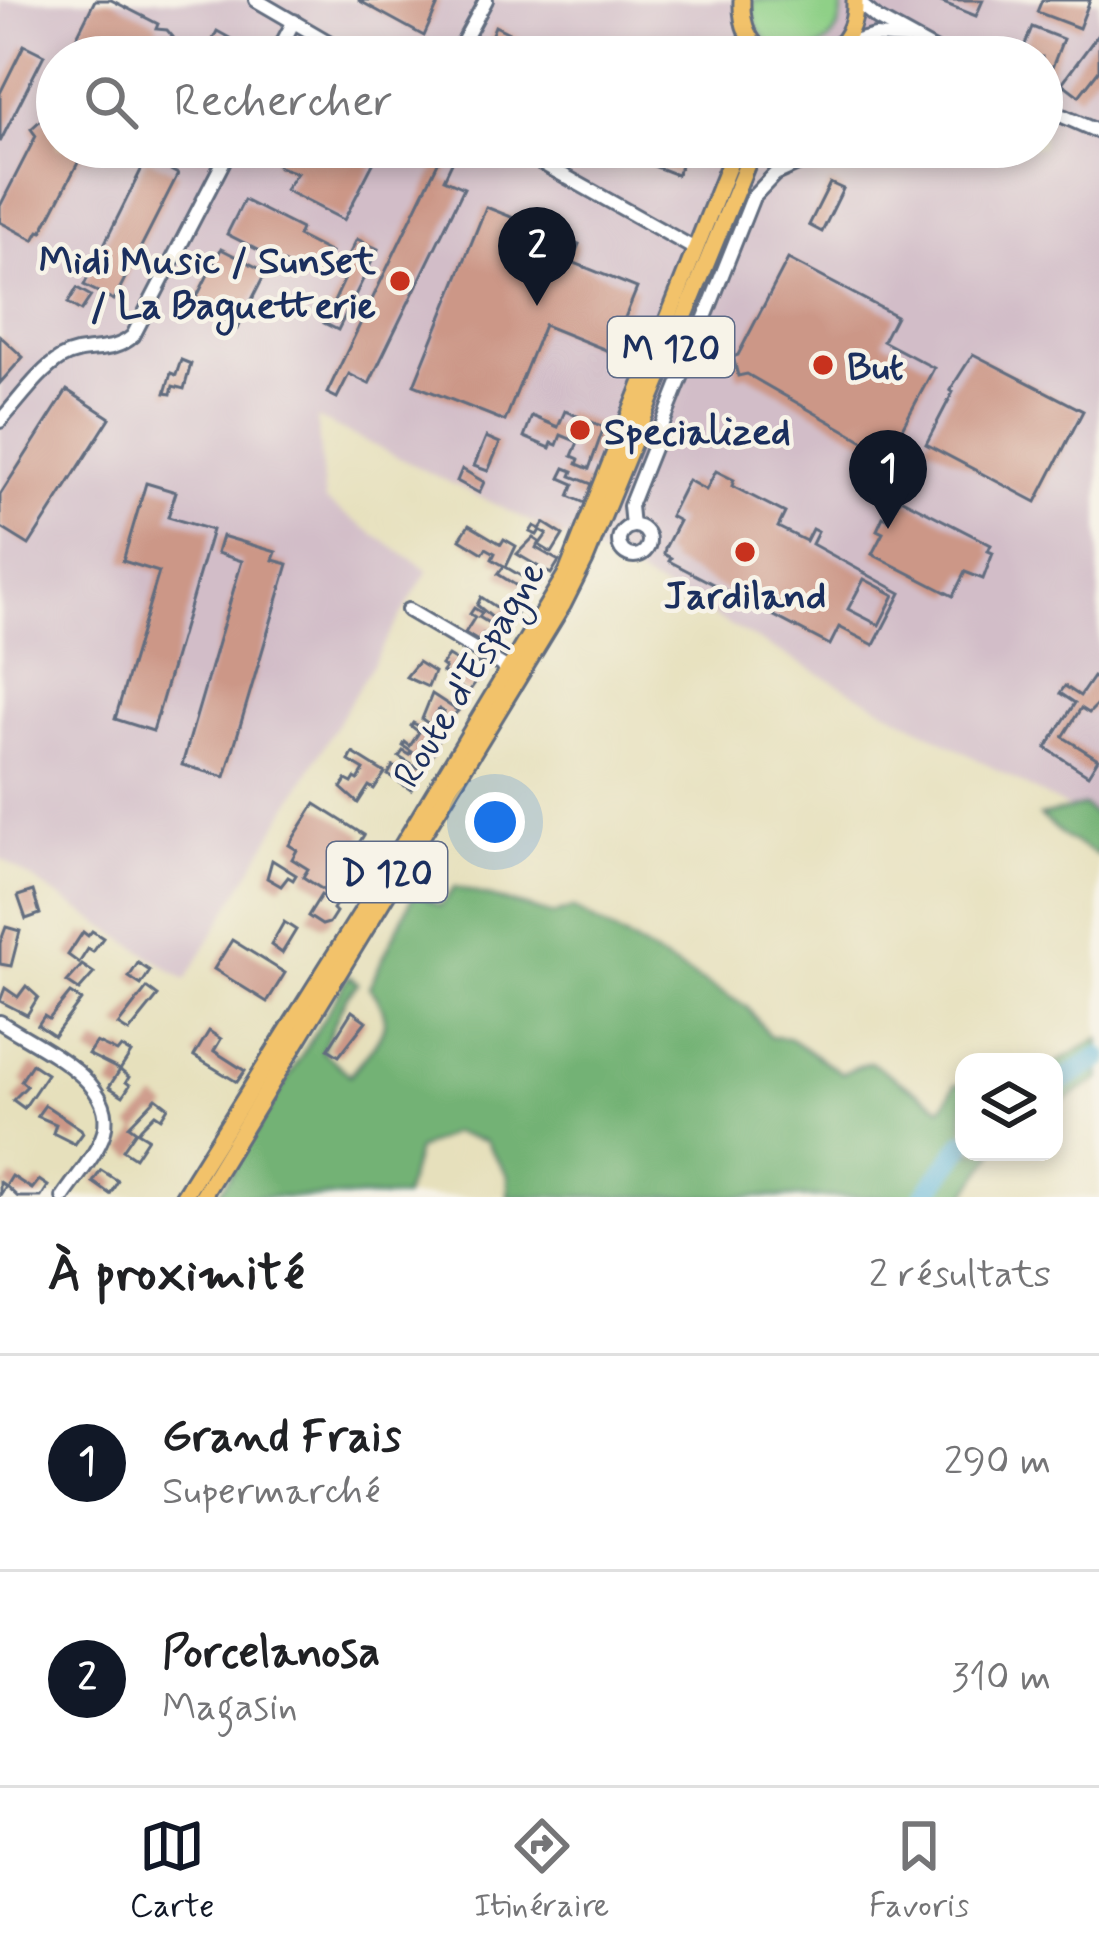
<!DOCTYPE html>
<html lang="fr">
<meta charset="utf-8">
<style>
:root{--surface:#fff;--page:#f6f6f6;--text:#202124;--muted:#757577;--line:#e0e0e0;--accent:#111827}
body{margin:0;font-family:Mynerve,sans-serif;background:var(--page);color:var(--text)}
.controls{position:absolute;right:36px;bottom:36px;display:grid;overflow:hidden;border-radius:24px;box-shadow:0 6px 18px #0003}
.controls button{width:108px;height:108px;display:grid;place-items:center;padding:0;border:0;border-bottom:3px solid var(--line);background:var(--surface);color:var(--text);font:60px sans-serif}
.you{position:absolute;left:495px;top:822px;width:42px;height:42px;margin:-30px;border:9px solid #fff;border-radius:50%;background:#1a73e8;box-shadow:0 0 0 18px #1a73e833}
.badge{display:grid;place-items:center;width:78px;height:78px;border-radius:50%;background:var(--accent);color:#fff;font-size:39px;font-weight:700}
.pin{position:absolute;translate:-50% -99px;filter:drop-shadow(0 3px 6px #0008)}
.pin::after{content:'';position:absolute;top:63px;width:42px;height:36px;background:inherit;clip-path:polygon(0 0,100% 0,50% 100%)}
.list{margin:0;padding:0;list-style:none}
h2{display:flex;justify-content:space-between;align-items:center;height:156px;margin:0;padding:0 48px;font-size:51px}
h2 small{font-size:39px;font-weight:400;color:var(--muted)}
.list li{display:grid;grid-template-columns:78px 1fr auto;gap:36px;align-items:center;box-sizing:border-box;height:216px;padding:0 48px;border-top:3px solid var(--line)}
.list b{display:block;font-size:45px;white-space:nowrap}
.list p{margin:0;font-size:39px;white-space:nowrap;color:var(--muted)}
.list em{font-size:39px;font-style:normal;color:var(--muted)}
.icon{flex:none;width:66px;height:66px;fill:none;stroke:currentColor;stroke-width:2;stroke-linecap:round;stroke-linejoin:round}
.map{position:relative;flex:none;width:1099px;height:1197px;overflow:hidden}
.search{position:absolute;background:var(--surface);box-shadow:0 6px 18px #0003;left:36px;right:36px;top:36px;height:132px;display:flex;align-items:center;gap:30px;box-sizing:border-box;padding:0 42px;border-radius:66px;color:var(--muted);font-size:45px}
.sheet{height:588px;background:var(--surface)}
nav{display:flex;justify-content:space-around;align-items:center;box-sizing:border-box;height:168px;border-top:3px solid var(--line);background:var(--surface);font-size:33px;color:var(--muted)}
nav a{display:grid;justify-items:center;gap:6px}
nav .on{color:var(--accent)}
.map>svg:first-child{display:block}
.industrial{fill:#d2bdc8;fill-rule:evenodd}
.green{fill:#8fd087;stroke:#558072;stroke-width:3}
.forest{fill:#73b274;stroke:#477069;stroke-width:3}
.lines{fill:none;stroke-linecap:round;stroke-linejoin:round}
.river{stroke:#5db6da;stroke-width:21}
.building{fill:#cc9787;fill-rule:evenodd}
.minor-casing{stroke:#626d7f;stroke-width:18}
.major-casing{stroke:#626d7f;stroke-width:21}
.minor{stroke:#fff;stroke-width:12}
.major{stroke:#f2c26a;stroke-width:15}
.poi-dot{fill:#c8321e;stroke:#f7f3e8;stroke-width:4.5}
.labels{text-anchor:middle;stroke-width:9;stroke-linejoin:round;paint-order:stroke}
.shield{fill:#f7f3e8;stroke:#5d6a87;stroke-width:3}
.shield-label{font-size:36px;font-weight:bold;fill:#1b2f5e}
.poi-label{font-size:39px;font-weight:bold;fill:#1b2f5e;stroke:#f7f3e8;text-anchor:start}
.street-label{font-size:39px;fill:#1b2f5e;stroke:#f7f3e8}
</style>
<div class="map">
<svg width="1099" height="1197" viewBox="0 0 1099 1197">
<rect width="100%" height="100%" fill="#f7f3e8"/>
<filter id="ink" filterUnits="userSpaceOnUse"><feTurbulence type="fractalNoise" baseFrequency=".00833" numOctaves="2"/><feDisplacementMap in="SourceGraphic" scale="24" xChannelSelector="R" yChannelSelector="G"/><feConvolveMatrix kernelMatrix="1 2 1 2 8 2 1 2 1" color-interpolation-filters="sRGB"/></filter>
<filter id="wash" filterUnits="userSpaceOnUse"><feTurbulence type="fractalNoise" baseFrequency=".004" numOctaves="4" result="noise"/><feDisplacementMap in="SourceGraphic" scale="48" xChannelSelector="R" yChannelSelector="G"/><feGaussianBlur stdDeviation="2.7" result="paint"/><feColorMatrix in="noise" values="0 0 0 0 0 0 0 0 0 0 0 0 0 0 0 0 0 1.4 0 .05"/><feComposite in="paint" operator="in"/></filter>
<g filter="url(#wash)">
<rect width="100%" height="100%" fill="#e6e0bc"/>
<path class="industrial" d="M 0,0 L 1099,0 L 1099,819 L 1084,806 L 1071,810 L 609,560 L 317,418 L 325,501 L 428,570 L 186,980 L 0,858 ZM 57,57 L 1042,57 L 1042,147 L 57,147 Z"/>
<path class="green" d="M 753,0 L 842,0 C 847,70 749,71 753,0 Z"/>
<g class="forest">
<path d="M 1084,806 L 1099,820 L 1099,856 L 1066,838 L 1040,816 Z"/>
<path d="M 455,887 L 554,915 L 572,908 L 747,1007 L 770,1037 L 789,1038 L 842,1073 L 870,1062 L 942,1108 L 955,1085 L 964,1084 L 964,1152 L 995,1152 L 964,1197 L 508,1197 L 508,1176 L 485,1141 L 452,1133 L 417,1150 L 404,1197 L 217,1197 L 349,976 L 358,983 L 346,997 L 322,1051 L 350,1075 C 375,1042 402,1024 369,987 L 415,892 L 440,906 Z"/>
<path d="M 1099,1038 L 1099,1080 L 1054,1107 L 1054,1064 Z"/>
</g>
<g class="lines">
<g class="river">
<path d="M 1054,1086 L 1099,1058"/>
<path d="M 924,1197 L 964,1143"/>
</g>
</g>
<g id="blocks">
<g class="building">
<path d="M 95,0 L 111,0 L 158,24 L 156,29 L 167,30 L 173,37 L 162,57 L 119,57 L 77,36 Z"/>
<path d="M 358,0 L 440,0 L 424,36 Z"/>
<path d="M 936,0 L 983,0 L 976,16 Z"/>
<path d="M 1042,0 L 1090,0 L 1079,28 L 1037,12 Z"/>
<path d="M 495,26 L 557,57 L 483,57 Z"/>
<path d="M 1032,27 L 1063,39 L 1048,78 L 1042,75 L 1042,57 L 1020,57 Z"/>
<path d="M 217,31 L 246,47 L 241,57 L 204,57 Z"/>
<path d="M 1099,33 L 1099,70 L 1079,96 L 1062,83 Z"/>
<path d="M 24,45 L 44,55 L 0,142 L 0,93 Z"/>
<path d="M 42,119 L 57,127 L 57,147 L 97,147 L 90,159 L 82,155 L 42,232 L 39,231 L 34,240 L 0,222 L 0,206 L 36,136 L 31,129 Z"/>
<path d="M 282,147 L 378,147 L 381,148 L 344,220 L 285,190 L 297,173 L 279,167 L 275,162 Z"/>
<path d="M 605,147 L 688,147 L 677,175 Z"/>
<path d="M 444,150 L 455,156 L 444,179 L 464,188 L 369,384 L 349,374 L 337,398 L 327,393 Z"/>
<path d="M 147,158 L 178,174 L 114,300 L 84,285 Z"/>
<path d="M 830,183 L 843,189 L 822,232 L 809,225 Z"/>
<path d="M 244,200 L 301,229 L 298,236 L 331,253 L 317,280 L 227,234 Z"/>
<path d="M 486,207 L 579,244 L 572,262 L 637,288 L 611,352 L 544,325 L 505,421 L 414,385 Z"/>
<path d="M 357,239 L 378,249 L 338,330 L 324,323 L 348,272 L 342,269 Z"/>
<path d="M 221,249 L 266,272 L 237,329 L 192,306 Z"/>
<path d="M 788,259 L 896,316 L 883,341 L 934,368 L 888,455 L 747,374 L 738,376 L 733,357 L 738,355 Z"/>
<path d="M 77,288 L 91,296 L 81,311 L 68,303 Z"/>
<path d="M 0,336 L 23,357 L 0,383 Z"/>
<path d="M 973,354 L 1083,411 L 1036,502 L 926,444 L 953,392 L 950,390 Z"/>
<path d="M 181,360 L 191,364 L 184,389 L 173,386 L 171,394 L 165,393 L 171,373 L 176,375 Z"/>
<path d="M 67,390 L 110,418 L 29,545 L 0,527 L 0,495 Z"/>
<path d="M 565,411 L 604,427 L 589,469 L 577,464 L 579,459 L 572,456 L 578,442 L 561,435 L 557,445 L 552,443 L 550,448 L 524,437 L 532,416 L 558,427 Z"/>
<path d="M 486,437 L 500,443 L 488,471 L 474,466 Z"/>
<path d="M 565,468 L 573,471 L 571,476 L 592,484 L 585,503 L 569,496 L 574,484 L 560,478 Z"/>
<path d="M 462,469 L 484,482 L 479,493 L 457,481 Z"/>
<path d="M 716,471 L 734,480 L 732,486 L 785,513 L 778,527 L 806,541 L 812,529 L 818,532 L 812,544 L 901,593 L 874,645 L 839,627 L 830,645 L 669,561 L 671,558 L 664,554 L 665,548 L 679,521 L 670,516 L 688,480 L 706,490 ZM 864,579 L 894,595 L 879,625 L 848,609 Z"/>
<path d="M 146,483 L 176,492 L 168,517 L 212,530 L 153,731 L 115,719 L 159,572 L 123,561 Z"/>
<path d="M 900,498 L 991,545 L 988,551 L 993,553 L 983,579 L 965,572 L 953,596 L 872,554 L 883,533 L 877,530 L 883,517 L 889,520 Z"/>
<path d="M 544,523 L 563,535 L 552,553 L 539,545 L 547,534 L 540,530 L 537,535 L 530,532 L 534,526 L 540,529 Z"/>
<path d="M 469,525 L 501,544 L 504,539 L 516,546 L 506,567 L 492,559 L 495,553 L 486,548 L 483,553 L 460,539 Z"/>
<path d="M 222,536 L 276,552 L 273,560 L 288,564 L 225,777 L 182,765 L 242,561 L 217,553 Z"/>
<path d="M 533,538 L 539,542 L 536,548 L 559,561 L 551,574 L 517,554 Z"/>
<path d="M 504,566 L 526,579 L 520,588 L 498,574 Z"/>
<path d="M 481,597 L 502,611 L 511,598 L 522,604 L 507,630 L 477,605 Z"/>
<path d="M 474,608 L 482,613 L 479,617 L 505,633 L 496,647 L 483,634 L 478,641 L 465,633 L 475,617 L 470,614 Z"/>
<path d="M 448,656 L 463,665 L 458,672 L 475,683 L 468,693 L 457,685 L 460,681 L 442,672 L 445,668 L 441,665 Z"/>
<path d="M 418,662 L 434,672 L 428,687 L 406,677 Z"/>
<circle cx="475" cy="672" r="9"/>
<path d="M 1093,677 L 1099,681 L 1099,703 L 1089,713 L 1081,708 L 1063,737 L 1098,759 L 1088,775 L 1046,748 L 1075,703 L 1060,693 L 1065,686 L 1080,696 Z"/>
<path d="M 432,694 L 458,711 L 447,722 L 440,718 L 444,712 L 439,709 L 432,719 L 447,728 L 439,740 L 430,734 L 428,738 L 437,744 L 435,750 L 426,765 L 417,768 L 399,757 L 403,751 L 410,755 L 412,752 L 403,746 L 405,742 L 410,746 L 419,732 L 411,726 L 413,723 L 425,729 L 429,724 L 422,719 Z"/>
<path d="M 353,753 L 385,773 L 374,789 L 369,786 L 358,803 L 341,788 L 346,780 L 352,783 L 355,778 L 358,780 L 364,770 L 349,761 Z"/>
<path d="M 393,766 L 401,771 L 404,767 L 417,775 L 411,790 L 388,775 Z"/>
<path d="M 315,804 L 364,835 L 338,876 L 342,885 L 328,893 L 303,877 L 308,869 L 292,859 L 297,850 L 289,845 Z"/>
<path d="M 272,860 L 296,875 L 293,880 L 288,877 L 281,886 L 267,878 Z"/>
<path d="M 33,891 L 40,914 L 26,919 L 18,896 Z"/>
<path d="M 321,895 L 336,904 L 333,909 L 336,912 L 329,923 L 322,925 L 308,916 Z"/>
<path d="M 284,922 L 296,930 L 282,953 L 271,945 Z"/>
<path d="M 6,927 L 20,931 L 11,966 L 0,964 L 0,943 Z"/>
<path d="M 92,931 L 103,938 L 93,952 L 88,949 L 79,963 L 68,955 L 83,932 L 88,936 Z"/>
<path d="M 232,940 L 285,973 L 267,1002 L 214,969 Z"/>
<path d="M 138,963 L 150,971 L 141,985 L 129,977 Z"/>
<path d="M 82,965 L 94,973 L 79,990 L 67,982 Z"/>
<path d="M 26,986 L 38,997 L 27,1015 L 0,1001 L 5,988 L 18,997 Z"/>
<path d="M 147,988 L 158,996 L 129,1032 L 118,1025 Z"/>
<path d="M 70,993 L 81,1000 L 54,1036 L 38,1025 L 44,1016 L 49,1019 Z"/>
<path d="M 352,1011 L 366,1021 L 339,1056 L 328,1049 Z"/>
<path d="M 209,1031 L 221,1039 L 214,1051 L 245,1071 L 237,1082 L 194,1056 Z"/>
<path d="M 96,1042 L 117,1052 L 121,1047 L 131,1053 L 120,1070 L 88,1054 Z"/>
<path d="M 32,1064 L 47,1074 L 24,1108 L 13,1100 L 27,1086 L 21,1081 Z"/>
<path d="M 120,1070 L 129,1077 L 126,1082 L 130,1085 L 123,1096 L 109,1087 Z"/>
<path d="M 156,1098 L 168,1107 L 161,1118 L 155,1114 L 141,1128 L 138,1132 L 148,1138 L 135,1158 L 123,1150 L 136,1131 L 129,1126 Z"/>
<path d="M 45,1105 L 81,1129 L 83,1133 L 75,1144 L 53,1133 L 56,1124 L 37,1116 Z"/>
<path d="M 101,1170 L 118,1181 L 110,1194 L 93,1182 Z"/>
<path d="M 12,1176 L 32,1189 L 39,1180 L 48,1186 L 41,1197 L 18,1197 L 6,1186 L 0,1195 L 0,1182 L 6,1186 Z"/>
</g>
</g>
</g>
<g filter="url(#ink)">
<use href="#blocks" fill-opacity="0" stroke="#626d7f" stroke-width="3"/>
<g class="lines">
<defs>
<g id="minor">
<path d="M 256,0 L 354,57"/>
<path d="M 855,0 L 878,19 L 947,57"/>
<path d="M 842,45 L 875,36 L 908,38"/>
<path d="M 275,57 L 294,21"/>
<path d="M 455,57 L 486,0"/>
<path d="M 1042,107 L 1099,132"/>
<path d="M 513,147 L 695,249"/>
<path d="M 0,421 C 19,401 38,372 61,358 C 85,344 110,356 133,336 L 231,147"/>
<circle cx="634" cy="541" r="15"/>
<path d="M 632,526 L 630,506 L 753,197 L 775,174 L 836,147"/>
<path d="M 408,610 L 515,673"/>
<path d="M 0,1022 C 36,1046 118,1080 104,1132 C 97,1155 76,1177 63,1197"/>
</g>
<g id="major">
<path d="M 742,0 C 741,25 748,42 768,57"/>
<path d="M 826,57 C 847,42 856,26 855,0"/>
<path d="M 183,1197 L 372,896 L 567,573 L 736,147"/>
<path d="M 202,1197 L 563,604 L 585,560 L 754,147"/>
</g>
</defs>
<use href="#minor" class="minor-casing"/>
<use href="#major" class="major-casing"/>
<use href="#minor" class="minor"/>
<use href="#major" class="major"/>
</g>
</g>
<g class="poi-dot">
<circle cx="400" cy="281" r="12"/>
<circle cx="823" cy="365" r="12"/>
<circle cx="580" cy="430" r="12"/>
<circle cx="745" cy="552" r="12"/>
</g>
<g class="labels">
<g class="shield">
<rect x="608" y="317" width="126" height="60" rx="9"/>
<rect x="327" y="842" width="120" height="60" rx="9"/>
</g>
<g class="shield-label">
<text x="671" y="360">M 120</text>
<text x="387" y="885">D 120</text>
</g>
<g class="poi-label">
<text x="376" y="273" text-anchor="end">Midi Music / Sunset<tspan x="376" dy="45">/ La Baguetterie</tspan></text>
<text x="847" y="379">But</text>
<text x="604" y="444">Specialized</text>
<text x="745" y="608" text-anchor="middle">Jardiland</text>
</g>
<g class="street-label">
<text transform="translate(468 673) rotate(-59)" y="14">Route d'Espagne</text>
</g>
</g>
</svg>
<div class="controls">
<button><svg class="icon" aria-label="layers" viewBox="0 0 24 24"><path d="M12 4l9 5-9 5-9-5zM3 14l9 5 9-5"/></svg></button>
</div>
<div class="you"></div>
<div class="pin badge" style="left:888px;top:529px">1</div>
<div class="pin badge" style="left:537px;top:306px">2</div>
<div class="search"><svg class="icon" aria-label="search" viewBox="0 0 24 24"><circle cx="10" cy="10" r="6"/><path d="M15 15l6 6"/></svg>Rechercher</div>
</div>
<section class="sheet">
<h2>À proximité<small>2 résultats</small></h2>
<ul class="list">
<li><span class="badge">1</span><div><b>Grand Frais</b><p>Supermarché</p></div><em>290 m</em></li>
<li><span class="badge">2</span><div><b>Porcelanosa</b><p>Magasin</p></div><em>310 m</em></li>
</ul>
</section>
<nav>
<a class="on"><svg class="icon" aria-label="map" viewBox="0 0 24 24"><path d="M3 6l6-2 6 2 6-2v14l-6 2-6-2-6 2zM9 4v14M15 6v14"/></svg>Carte</a>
<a><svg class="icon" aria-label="directions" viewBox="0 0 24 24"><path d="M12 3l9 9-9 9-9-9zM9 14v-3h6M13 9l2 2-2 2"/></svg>Itinéraire</a>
<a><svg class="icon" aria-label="saved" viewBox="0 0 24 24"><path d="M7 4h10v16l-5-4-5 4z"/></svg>Favoris</a>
</nav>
